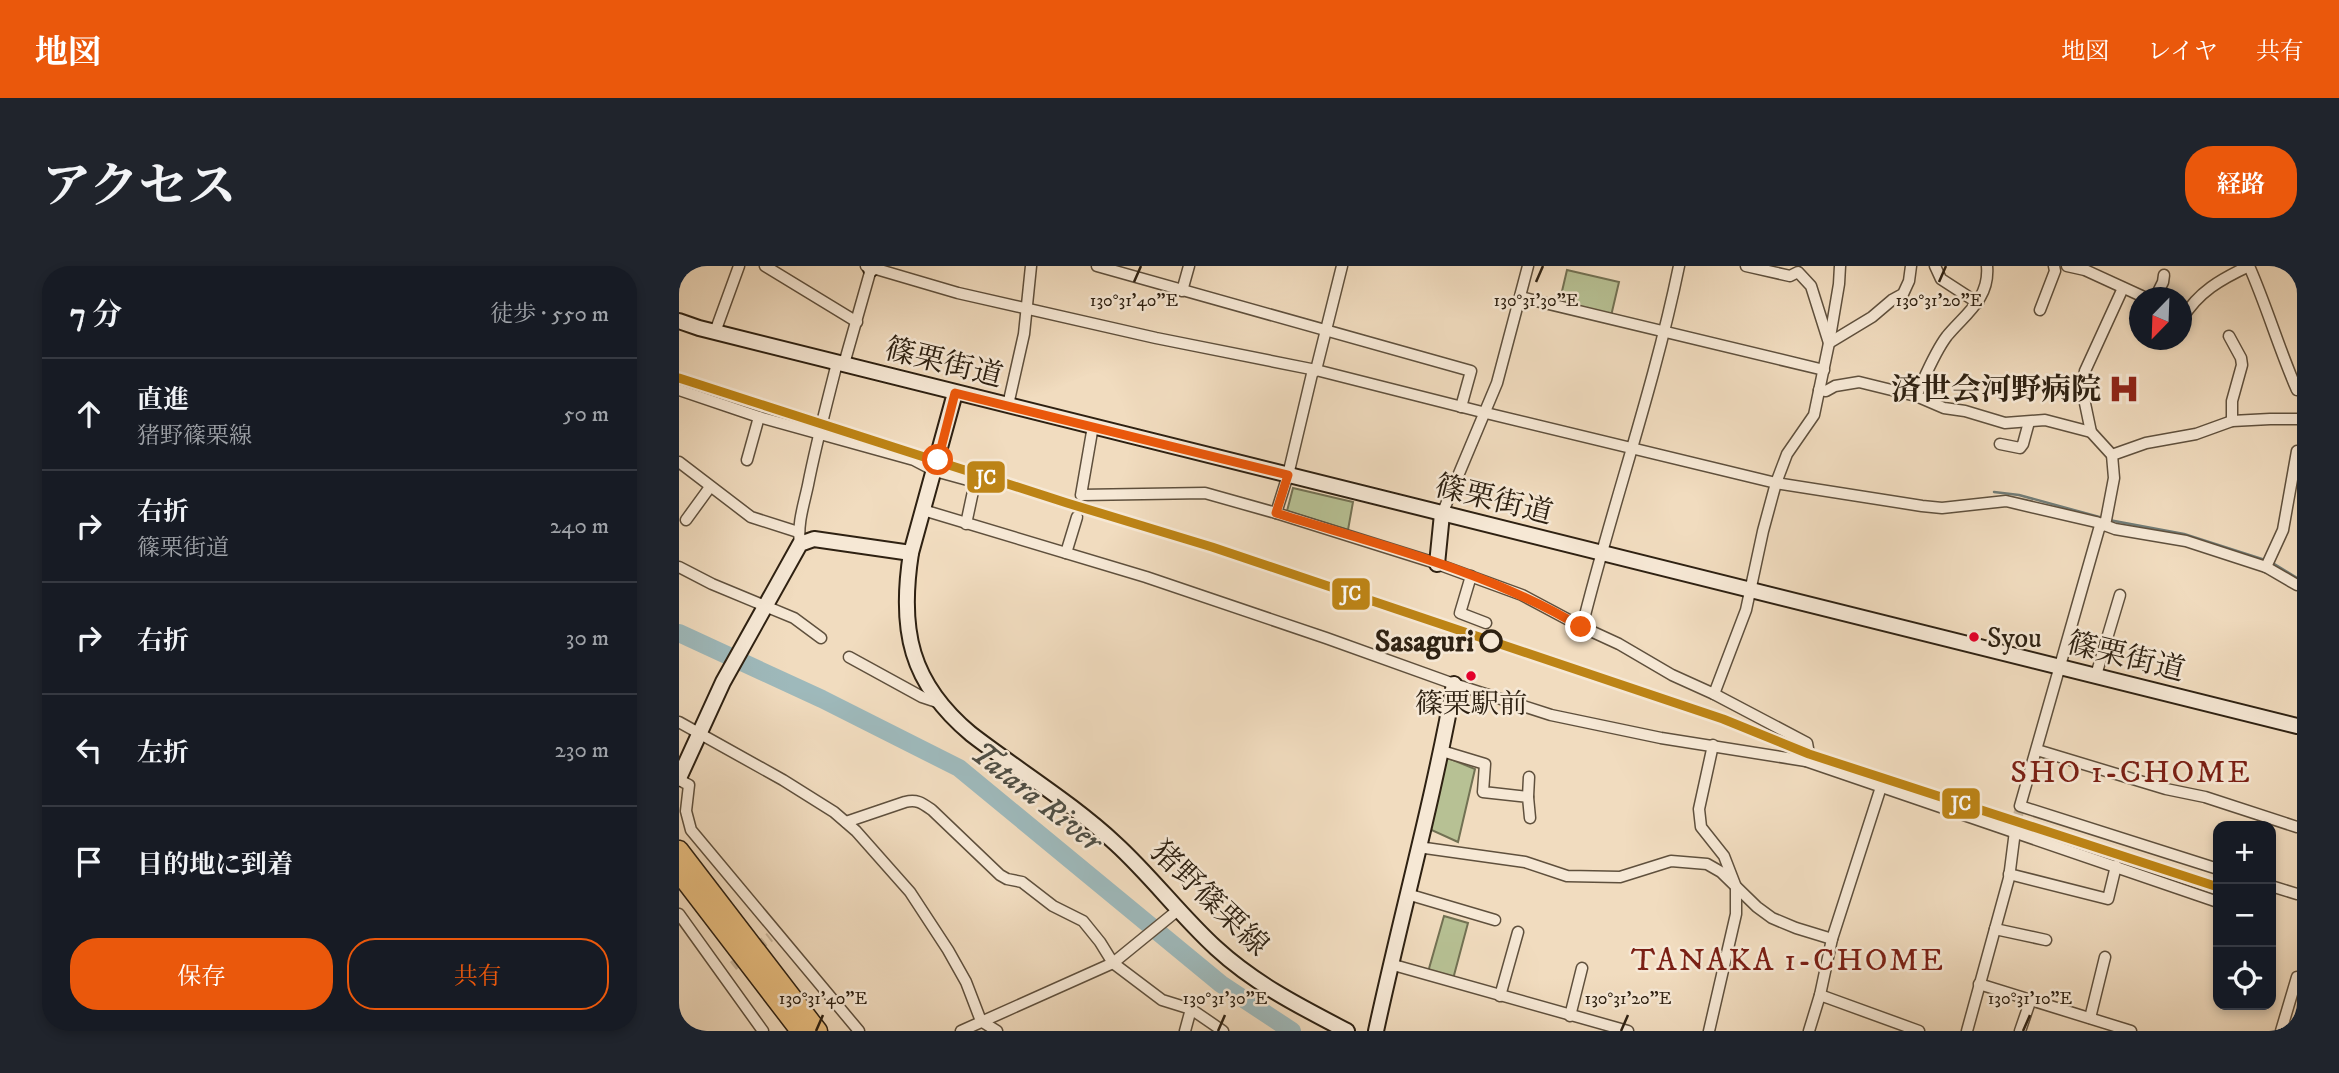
<!DOCTYPE html>
<html lang="ja">
<meta charset="utf-8">
<style>
:root{--surface:#171b24;--page:#20242c;--text:#f1f3f6;--muted:#9ea1a6;--line:#363941;--accent:#ea580c}
body{margin:0;font-family:"IM FELL DW Pica","Noto Serif JP",serif;background:var(--page);color:var(--text)}
.controls{position:absolute;right:21px;bottom:21px;display:grid;overflow:hidden;border-radius:14px;box-shadow:0 4px 10px #0003}
.controls button{width:63px;height:63px;display:grid;place-items:center;padding:0;border:0;border-bottom:2px solid var(--line);background:var(--surface);color:var(--text);font:35px sans-serif}
.compass{position:absolute;left:1450px;top:21px;width:63px;height:63px;border-radius:50%;background:var(--surface);box-shadow:0 4px 10px #0003;rotate:203deg}
.stop{position:absolute;width:21px;height:21px;margin:-16px;border:5px solid #ea580c;border-radius:50%;background:#fff}
.stop.end{background:#ea580c;border-color:#fff;box-shadow:0 2px 7px #0008}
.list{margin:0;padding:0;list-style:none}
h2{display:flex;justify-content:space-between;align-items:center;height:91px;margin:0;padding:0 28px;font-size:30px}
h2 small{font-size:23px;font-weight:400;color:var(--muted)}
.list li{display:grid;grid-template-columns:46px 1fr auto;gap:21px;align-items:center;box-sizing:border-box;height:112px;padding:0 28px;border-top:2px solid var(--line)}
.list b{display:block;font-size:26px;white-space:nowrap}
.list p{margin:0;font-size:23px;white-space:nowrap;color:var(--muted)}
.list em{font-size:23px;font-style:normal;color:var(--muted)}
.actions{display:flex;gap:14px;padding:21px 28px}
.actions a{flex:1;padding:16px 0;border:2px solid var(--accent);border-radius:28px;text-align:center;font-size:24px;color:var(--accent)}
.actions .main{background:var(--accent);color:#fff}
.icon{flex:none;width:38px;height:38px;fill:none;stroke:currentColor;stroke-width:2;stroke-linecap:round;stroke-linejoin:round}
.map{position:relative;flex:none;width:1618px;height:765px;overflow:hidden;border-radius:28px}
header{display:flex;align-items:center;gap:42px;box-sizing:border-box;height:98px;padding:0 35px;background:var(--accent);color:#fff}
header strong{font-size:33px}
nav{display:flex;gap:38px;margin-inline-start:auto;font-size:24px}
.intro{display:flex;align-items:center;justify-content:space-between;box-sizing:border-box;height:168px;padding:0 42px}
h1{margin:0;font-size:49px}
.button{padding:18px 32px;border-radius:28px;background:var(--accent);color:#fff;font-size:24px;font-weight:700}
main{display:flex;gap:42px;padding:0 42px}
aside{flex:1;background:var(--surface);border-radius:28px;box-shadow:0 4px 10px #0003}
.map>svg:first-child{display:block}
.green{fill:#b7c194;stroke:#727153;stroke-width:2}
.lines{fill:none;stroke-linecap:round;stroke-linejoin:round}
.stream{stroke:#717c77;stroke-width:2.5}
.river{stroke:#9eb9bb;stroke-width:18}
.street-tunnel{stroke:#cab79c;stroke-width:10;stroke-dasharray:10 5;stroke-linecap:butt}
.street-casing{stroke:#5f503d;stroke-width:13}
.secondary-casing{stroke:#2e2112;stroke-width:18}
.highway-casing{stroke:#2e2112;stroke-width:21}
.street{stroke:#f6e8d5;stroke-width:10}
.secondary{stroke:#f6e8d5;stroke-width:14}
.highway{stroke:#e8be80;stroke-width:18}
.rail-1-casing{stroke:#f6e8d5;stroke-width:14}
.rail-1{stroke:#bd8416;stroke-width:9}
.route{stroke:#ea580c;stroke-width:9}
.ticks{fill:none;stroke:#2e2112;stroke-width:2.5}
.bus-dot{fill:#e4002b;stroke:#f6e8d5;stroke-width:2.5}
.stop-dot{fill:#f6e8d5;stroke:#2e2112;stroke-width:3.5}
.labels{text-anchor:middle;stroke-width:5;stroke-linejoin:round;paint-order:stroke}
.bus-label{font-size:28px;fill:#2e2112;stroke:#f6e8d5;text-anchor:start}
.street-label{font-size:30px;fill:#2e2112;stroke:#f6e8d5}
.poi-label{font-size:30px;font-weight:bold;fill:#2e2112;stroke:#f6e8d5;text-anchor:end}
.stop-label{font-size:30px;font-weight:bold;fill:#2e2112;stroke:#f6e8d5;text-anchor:end}
.neighbourhood-label{font-size:32px;letter-spacing:2px;fill:#7a1f14;stroke:#f6e8d5}
.water-label{font-size:32px;font-style:italic;fill:#504f45;stroke:#f6e8d5}
.ticks-label{font-size:18px;text-anchor:middle;fill:#2e2112;stroke:#f6e8d5;stroke-width:5;stroke-linejoin:round;paint-order:stroke}
.line-badge{stroke:#f6e8d5;stroke-width:2.5}
.badge-label{font-size:19px;text-anchor:middle;font-weight:bold;fill:#fff}
</style>
<header>
<strong>地図</strong>
<nav><a>地図</a><a>レイヤ</a><a>共有</a></nav>
</header>
<div class="intro"><h1>アクセス</h1><a class="button">経路</a></div>
<main>
<aside>
<h2>7 分<small>徒歩 · 550 m</small></h2>
<ul class="list">
<li><svg class="icon" aria-label="ahead" viewBox="0 0 24 24"><path d="M12 20V5M6 11l6-6 6 6"/></svg><div><b>直進</b><p>猪野篠栗線</p></div><em>50 m</em></li>
<li><svg class="icon" aria-label="right" viewBox="0 0 24 24"><path d="M7 20v-9h11M14 6l5 5-5 5"/></svg><div><b>右折</b><p>篠栗街道</p></div><em>240 m</em></li>
<li><svg class="icon" aria-label="right" viewBox="0 0 24 24"><path d="M7 20v-9h11M14 6l5 5-5 5"/></svg><div><b>右折</b></div><em>30 m</em></li>
<li><svg class="icon" aria-label="left" viewBox="0 0 24 24"><path d="M17 20v-9H6M10 6l-5 5 5 5"/></svg><div><b>左折</b></div><em>230 m</em></li>
<li><svg class="icon" aria-label="arrive" viewBox="0 0 24 24"><path d="M6 21V4h12l-3 4 3 4H6"/></svg><div><b>目的地に到着</b></div></li>
</ul>
<div class="actions"><a class="main">保存</a><a>共有</a></div>
</aside>
<div class="map">
<svg width="1618" height="765" viewBox="0 0 1618 765">
<rect width="100%" height="100%" fill="#f1dcbf"/>
<filter id="stains"><feTurbulence type="fractalNoise" baseFrequency=".00286" numOctaves="4"/><feColorMatrix values="0 0 0 0 .2 0 0 0 0 .09 0 0 0 0 .02 0 0 0 .5 -.17"/></filter>
<radialGradient id="worn" r=".72"><stop offset=".6" stop-color="#630" stop-opacity="0"/><stop offset="1" stop-color="#630" stop-opacity=".3"/></radialGradient>
<g class="green">
<path d="M 888,4 L 940,16 L 932,50 L 880,38 Z"/>
<path d="M 614,222 L 674,236 L 669,264 L 608,245 Z"/>
<path d="M 764,490 L 796,503 L 779,576 L 748,562 Z"/>
<path d="M 765,650 L 789,657 L 774,713 L 749,706 Z"/>
</g>
<g class="lines">
<g class="stream">
<path d="M 1315,226 L 1340,229 L 1424,252"/>
<path d="M 1430,254 L 1505,268 L 1586,294"/>
<path d="M 1592,296 L 1618,312"/>
</g>
<path class="river" d="M 0,367 L 143,433 L 280,502 L 542,718 L 613,765"/>
<g class="street-tunnel">
<path d="M 1336,565 L 1341,540"/>
<path d="M 54,700 L 91,671"/>
</g>
<defs>
<g id="street">
<path d="M 86,0 L 178,56"/>
<path d="M 187,0 L 279,27 L 477,72 L 637,104 L 807,147 L 1097,217 L 1243,240 L 1263,242 L 1327,235 L 1417,256 L 1436,263 L 1507,275 L 1587,301 L 1618,319"/>
<path d="M 418,0 L 792,105 L 782,141"/>
<path d="M 1067,0 L 1111,10 L 1119,6 L 1132,20 L 1150,77 L 1193,51 L 1213,34 L 1224,28 L 1230,15 L 1232,0"/>
<path d="M 1256,0 L 1262,13 L 1299,37"/>
<path d="M 1388,0 L 1406,4 L 1467,32"/>
<path d="M 503,25 L 510,0"/>
<path d="M 841,31 L 1145,104"/>
<path d="M 1476,32 L 1484,16 L 1485,9"/>
<path d="M 1361,44 L 1376,5 L 1375,0"/>
<path d="M 1503,53 C 1519,26 1542,13 1570,0 C 1588,41 1600,83 1618,124"/>
<path d="M 36,66 L 60,0"/>
<path d="M 1550,70 L 1562,92 L 1563,99 L 1553,135 L 1553,155"/>
<path d="M 165,98 L 192,3"/>
<path d="M 0,124 L 80,151 L 235,194 L 256,205 L 296,216 L 287,258"/>
<path d="M 1140,124 L 1147,125 L 1156,120 L 1180,116 L 1237,130 L 1265,142 L 1286,145 L 1326,157 L 1366,154 L 1412,166 L 1433,189 L 1435,212 L 1427,254 L 1420,263 L 1341,540 L 1539,603"/>
<path d="M 1237,130 C 1246,111 1255,87 1268,70 C 1286,48 1311,33 1308,0"/>
<path d="M 329,139 L 345,68 L 352,0"/>
<path d="M 414,160 L 402,229 L 526,227 L 597,247 L 750,295 L 843,329 L 903,361 L 940,378 L 993,409 L 1035,428 L 1128,477 L 1130,488 L 1127,495"/>
<path d="M 1412,166 L 1403,123 L 1406,105 L 1444,22"/>
<path d="M 1321,178 L 1341,182 L 1344,178 L 1350,156"/>
<path d="M 1433,189 L 1467,177 L 1517,168 L 1553,155 L 1591,153 L 1618,153"/>
<path d="M 68,194 L 80,151"/>
<path d="M 0,196 L 72,251 L 119,266"/>
<path d="M 244,244 L 467,311 L 647,372 L 775,418 L 872,449 L 982,472 L 1127,495 L 1539,636"/>
<path d="M 597,247 L 609,209 L 633,108 L 637,104 L 663,0"/>
<path d="M 763,248 L 818,117 L 849,0"/>
<path d="M 7,254 L 31,221"/>
<path d="M 121,278 C 118,258 125,238 129,219 C 137,178 148,137 158,97"/>
<path d="M 387,287 L 398,251"/>
<path d="M 0,301 L 33,318 L 115,352 L 142,372"/>
<path d="M 1587,301 L 1604,264 L 1618,185"/>
<path d="M 792,310 L 781,347 L 807,357"/>
<path d="M 903,361 C 933,240 975,122 1000,0"/>
<path d="M 170,391 L 243,431 L 261,437"/>
<path d="M 1417,409 L 1441,329"/>
<path d="M 1035,428 L 1067,344 L 1084,265 L 1097,217 L 1108,188 L 1135,149 L 1150,77 L 1160,18 L 1161,0"/>
<path d="M 0,456 L 104,514 L 155,546 L 177,565 L 231,626 L 269,684 L 287,716 L 302,755 L 318,765"/>
<path d="M 1358,484 L 1487,523 L 1526,531 L 1618,561"/>
<path d="M 763,485 L 806,498 L 804,526 L 849,531 L 851,552"/>
<path d="M 0,514 L 10,519 L 7,545 L 12,564 L 180,765"/>
<path d="M 849,531 L 850,511"/>
<path d="M 167,556 L 226,536 C 238,533 243,537 253,544 L 321,609 L 328,613 L 343,616 L 374,640 L 404,655 L 421,676 L 434,697 L 483,734 L 512,743 L 544,765"/>
<path d="M 739,581 L 846,596 L 888,610 L 941,611 L 992,595 L 1028,598 L 1042,606 L 1078,641 L 1093,652 L 1117,662 L 1153,673"/>
<path d="M 1330,608 L 1429,633 L 1437,600"/>
<path d="M 1592,620 L 1618,628"/>
<path d="M 728,628 L 816,654"/>
<path d="M 0,648 L 84,765"/>
<path d="M 1316,663 L 1367,674"/>
<path d="M 711,698 L 949,765"/>
<path d="M 1300,718 L 1452,765"/>
<path d="M 1141,729 L 1153,673 L 1202,521"/>
<path d="M 821,730 L 839,666"/>
<path d="M 891,750 L 903,702"/>
<path d="M 1411,752 L 1426,691"/>
<path d="M 282,765 L 434,697 L 499,644"/>
<path d="M 506,765 L 512,743"/>
<path d="M 1030,765 L 1057,648 L 1057,621 L 1045,590 L 1022,561 L 1020,543 L 1034,479"/>
<path d="M 1130,765 L 1141,729 L 1240,765"/>
<path d="M 1288,765 L 1330,612 L 1336,565"/>
<path d="M 1341,765 L 1352,733"/>
<path d="M 1602,765 L 1618,711"/>
</g>
<g id="secondary">
<path d="M 192,3 L 193,0"/>
<path d="M 0,55 L 20,62 L 1618,460"/>
<path d="M 276,127 L 232,287 C 220,364 231,417 292,468 C 340,505 393,537 437,578 C 472,610 502,650 537,682 C 576,718 622,741 668,765"/>
<path d="M 758,298 L 763,248"/>
<path d="M 0,512 L 44,416 L 121,278 L 135,273 L 232,287"/>
<path d="M 697,765 C 722,649 754,535 775,418"/>
</g>
<g id="highway">
<path d="M 0,584 L 139,765"/>
<path d="M 0,607 L 121,765"/>
</g>
</defs>
<use href="#street" class="street-casing"/>
<use href="#secondary" class="secondary-casing"/>
<use href="#highway" class="highway-casing"/>
<use href="#street" class="street"/>
<use href="#secondary" class="secondary"/>
<use href="#highway" class="highway"/>
<defs>
<path id="rail-1" d="M 0,112 L 388,237 L 533,281 L 1044,453 L 1130,488 L 1539,621"/>
</defs>
<use href="#rail-1" class="rail-1-casing"/>
<use href="#rail-1" class="rail-1"/>
</g>
<g class="lines">
<path class="route" d="M 259,194 L 276,127 L 609,209 L 597,247 C 700,279 809,305 902,361"/>
</g>
<path class="ticks" d="M 455,16 L 462,0M 857,16 L 864,0M 1260,16 L 1267,0M 137,765 L 144,749M 539,765 L 546,749M 942,765 L 949,749M 1344,765 L 1351,749"/>
<defs>
<symbol id="hospital-bare" viewBox="-9 -9 18 18"><path d="M-5-5h3v3.5h4V-5h3V5h-3V1.5h-4V5h-3Z" fill="#8f2418" stroke="#f6e8d5" stroke-width="2.5" paint-order="stroke"/></symbol>
</defs>
<g fill-rule="evenodd">
<use href="#hospital-bare" x="1423" y="101" width="44" height="44"/>
</g>
<g class="bus-dot">
<circle cx="1295" cy="371" r="6"/>
<circle cx="792" cy="410" r="6"/>
</g>
<circle class="stop-dot" cx="812" cy="375" r="10"/>
<g class="labels">
<g class="bus-label">
<text x="1308" y="381">Syou</text>
<text x="792" y="447" text-anchor="middle">篠栗駅前</text>
</g>
<g class="street-label">
<text transform="translate(265 96) rotate(14)" y="10">篠栗街道</text>
<text transform="translate(815 233) rotate(14)" y="10">篠栗街道</text>
<text transform="translate(1447 390) rotate(14)" y="10">篠栗街道</text>
<text transform="translate(531 632) rotate(44)" y="10">猪野篠栗線</text>
</g>
<g class="poi-label">
<text x="1422" y="133">済世会河野病院</text>
</g>
<g class="stop-label">
<text x="795" y="385">Sasaguri</text>
</g>
<g class="neighbourhood-label">
<text x="1452" y="516">SHO 1-CHOME</text>
<text x="1109" y="704">TANAKA 1-CHOME</text>
</g>
<g class="water-label">
<text transform="translate(358 530) rotate(38)" y="11">Tatara River</text>
</g>
</g>
<g class="ticks-label">
<text x="455" y="40">130°31'40"E</text>
<text x="857" y="40">130°31'30"E</text>
<text x="1260" y="40">130°31'20"E</text>
<text x="144" y="738">130°31'40"E</text>
<text x="546" y="738">130°31'30"E</text>
<text x="949" y="738">130°31'20"E</text>
<text x="1351" y="738">130°31'10"E</text>
</g>
<g class="line-badge">
<rect x="287" y="194" width="40" height="34" rx="7" fill="#bd8416"/>
<rect x="652" y="311" width="40" height="34" rx="7" fill="#bd8416"/>
<rect x="1262" y="521" width="40" height="33" rx="7" fill="#bd8416"/>
</g>
<g class="badge-label">
<text x="307" y="218">JC</text>
<text x="672" y="334">JC</text>
<text x="1282" y="544">JC</text>
</g>
<rect width="100%" height="100%" filter="url(#stains)"/>
<rect width="100%" height="100%" fill="url(#worn)"/>
</svg>
<div class="controls">
<button>+</button>
<button>−</button>
<button><svg class="icon" aria-label="locate" viewBox="0 0 24 24"><circle cx="12" cy="12" r="6"/><path d="M12 2v4M12 18v4M2 12h4M18 12h4"/></svg></button>
</div>
<svg class="compass" viewBox="-18 -18 36 36"><path d="M0-13l5 13h-10z" fill="#e53935"/><path d="M0 13l5-13h-10z" fill="#9ea1a6"/></svg>
<div class="stop" style="left:259px;top:194px"></div>
<div class="stop end" style="left:902px;top:361px"></div>
</div>
</main>
